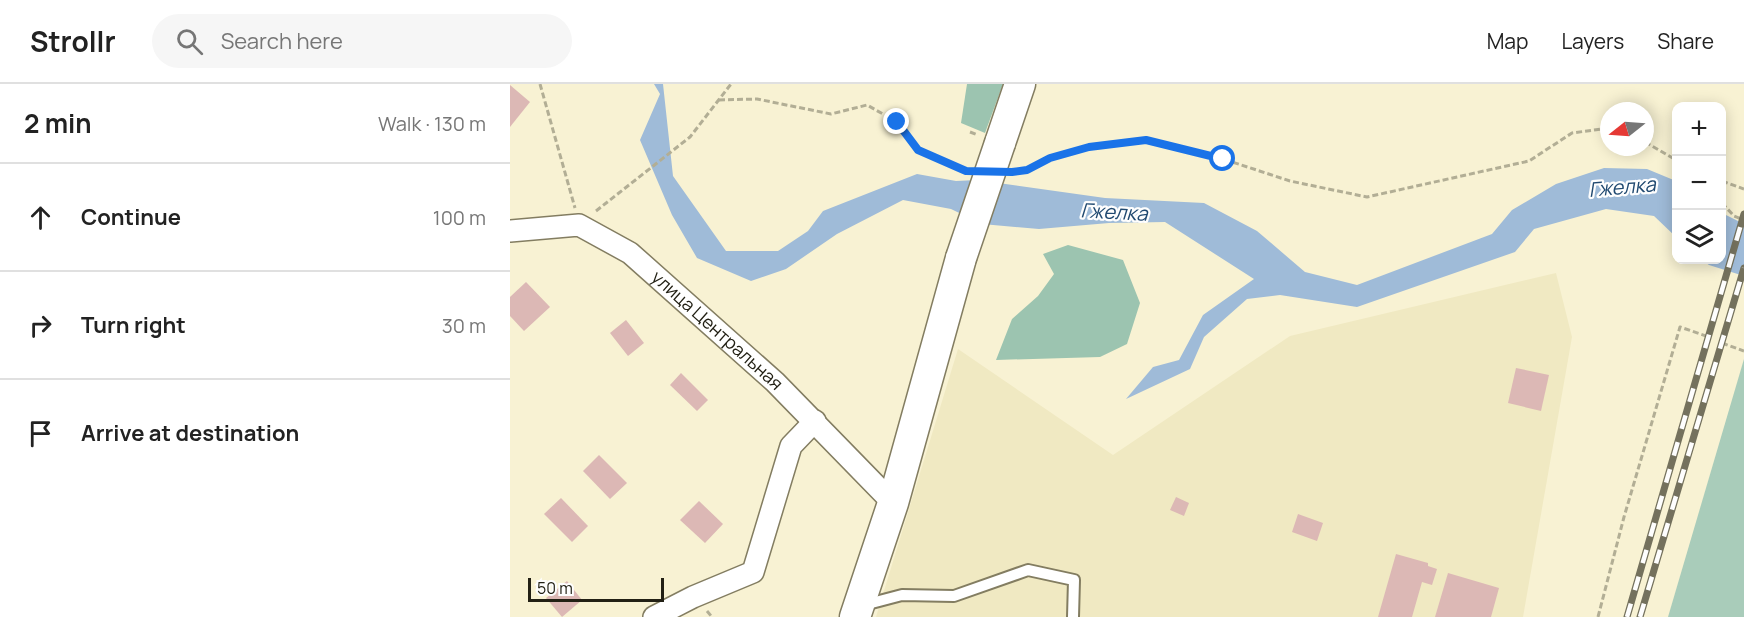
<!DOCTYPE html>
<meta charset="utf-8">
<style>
:root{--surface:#fff;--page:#f6f6f6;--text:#222;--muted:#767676;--line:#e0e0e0}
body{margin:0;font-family:Manrope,sans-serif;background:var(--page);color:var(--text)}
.controls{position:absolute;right:18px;top:18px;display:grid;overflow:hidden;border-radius:12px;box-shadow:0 3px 15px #0003}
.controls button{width:54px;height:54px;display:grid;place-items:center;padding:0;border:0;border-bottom:2px solid var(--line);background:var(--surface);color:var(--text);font:30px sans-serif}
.compass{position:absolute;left:1090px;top:18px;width:54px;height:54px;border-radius:50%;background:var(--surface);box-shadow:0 3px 15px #0003;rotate:253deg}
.scale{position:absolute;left:18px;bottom:15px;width:136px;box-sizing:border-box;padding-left:6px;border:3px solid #222014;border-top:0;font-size:16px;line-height:21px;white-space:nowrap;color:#222014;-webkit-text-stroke:4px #fefefe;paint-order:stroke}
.stop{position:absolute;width:18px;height:18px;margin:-14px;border:4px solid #1a73e8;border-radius:50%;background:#fff}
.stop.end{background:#1a73e8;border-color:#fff;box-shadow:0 2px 6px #0008}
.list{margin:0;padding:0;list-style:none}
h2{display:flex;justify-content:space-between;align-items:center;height:78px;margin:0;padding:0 24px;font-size:26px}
h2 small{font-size:20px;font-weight:400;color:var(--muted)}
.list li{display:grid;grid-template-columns:39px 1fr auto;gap:18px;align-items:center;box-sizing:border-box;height:108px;padding:0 24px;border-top:2px solid var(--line)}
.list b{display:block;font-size:22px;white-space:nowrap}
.list em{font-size:20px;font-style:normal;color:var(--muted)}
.icon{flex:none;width:33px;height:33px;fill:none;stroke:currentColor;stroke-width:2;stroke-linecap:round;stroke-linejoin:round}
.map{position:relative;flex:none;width:1234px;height:533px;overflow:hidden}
header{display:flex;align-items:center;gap:36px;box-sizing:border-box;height:84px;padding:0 30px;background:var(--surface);border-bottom:2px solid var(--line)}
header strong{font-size:28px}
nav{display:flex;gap:33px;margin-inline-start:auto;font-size:21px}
.search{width:420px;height:54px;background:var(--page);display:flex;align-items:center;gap:15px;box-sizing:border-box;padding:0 21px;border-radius:33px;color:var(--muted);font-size:22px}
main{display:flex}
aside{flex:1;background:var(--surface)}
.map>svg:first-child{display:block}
.built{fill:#f0e9c2}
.green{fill:#a9ccba}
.forest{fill:#9cc4b0}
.water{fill:#9fbbd8}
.building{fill:#dcb8b5}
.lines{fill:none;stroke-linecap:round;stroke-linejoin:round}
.service-casing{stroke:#837d61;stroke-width:14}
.minor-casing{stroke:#837d61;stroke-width:24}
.secondary-casing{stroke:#837d61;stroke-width:33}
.path{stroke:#b2ae95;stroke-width:3;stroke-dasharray:6 3;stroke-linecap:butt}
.service{stroke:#fff;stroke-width:10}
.minor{stroke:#fff;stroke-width:21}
.secondary{stroke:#fff;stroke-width:30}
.rail-casing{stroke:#74715d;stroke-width:7}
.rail{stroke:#fefefe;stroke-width:4.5;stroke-dasharray:14;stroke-linecap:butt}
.secondary-bridge-casing{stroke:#837d61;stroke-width:33;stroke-linecap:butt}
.secondary-bridge{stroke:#fff;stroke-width:30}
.route{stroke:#1a73e8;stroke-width:8}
.labels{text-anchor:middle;stroke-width:4.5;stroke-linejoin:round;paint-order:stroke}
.street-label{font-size:18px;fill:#222014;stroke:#fefefe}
.water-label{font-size:20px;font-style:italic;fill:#204970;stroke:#fefefe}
</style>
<header>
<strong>Strollr</strong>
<div class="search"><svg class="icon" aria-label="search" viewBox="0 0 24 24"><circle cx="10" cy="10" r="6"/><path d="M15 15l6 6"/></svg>Search here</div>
<nav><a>Map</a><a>Layers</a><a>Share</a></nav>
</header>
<main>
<aside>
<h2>2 min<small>Walk · 130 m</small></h2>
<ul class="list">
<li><svg class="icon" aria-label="ahead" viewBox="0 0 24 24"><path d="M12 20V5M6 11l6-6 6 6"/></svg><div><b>Continue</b></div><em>100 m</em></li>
<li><svg class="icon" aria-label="right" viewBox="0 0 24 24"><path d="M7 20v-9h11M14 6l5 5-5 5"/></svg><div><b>Turn right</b></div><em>30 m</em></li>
<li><svg class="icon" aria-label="arrive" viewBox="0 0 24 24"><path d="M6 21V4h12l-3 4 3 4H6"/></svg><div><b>Arrive at destination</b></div></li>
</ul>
</aside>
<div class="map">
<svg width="1234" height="533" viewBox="0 0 1234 533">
<rect width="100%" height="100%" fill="#f8f2d3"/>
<path class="built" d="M 1046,189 L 1062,253 L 1013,533 L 366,533 L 448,265 L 603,371 L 780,252 Z"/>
<path class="green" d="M 1234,275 L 1234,533 L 1158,533 Z"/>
<g class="forest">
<path d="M 457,0 L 493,0 L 475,49 L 451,39 Z"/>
<path d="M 558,161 L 613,176 L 630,219 L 617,260 L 590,273 L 486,276 L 502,235 L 528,212 L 544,190 L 533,170 Z"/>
</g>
<g class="water">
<path d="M 144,0 L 153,0 L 163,92 L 216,167 L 268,167 L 298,147 L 313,127 L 407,90 L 446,97 L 467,96 L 595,114 L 694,119 L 747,147 L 795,188 L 847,201 L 982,150 L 1002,126 L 1046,100 L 1094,84 L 1137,85 L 1166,97 L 1166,153 L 1144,132 L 1096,125 L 1024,145 L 1005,168 L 847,223 L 770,211 L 737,215 L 694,253 L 680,285 L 616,315 L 643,283 L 669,276 L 693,231 L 744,195 L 655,138 L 599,139 L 529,145 L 472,140 L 441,125 L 393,116 L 327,150 L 276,185 L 241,197 L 187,174 L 162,131 L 130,56 L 150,10 Z"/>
<path d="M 1212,129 L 1234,140 L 1234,192 L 1199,181 L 1192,176 L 1212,176 Z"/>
</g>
<g class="building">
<path d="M 0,1 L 20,18 L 0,43 Z"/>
<path d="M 16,198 L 40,223 L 14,247 L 0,232 L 0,213 Z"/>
<path d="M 116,236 L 134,259 L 118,272 L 100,249 Z"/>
<path d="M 1006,284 L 1039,291 L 1031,327 L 998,319 Z"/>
<path d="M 171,289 L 198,316 L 187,327 L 160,301 Z"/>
<path d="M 89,371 L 117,399 L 100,415 L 73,387 Z"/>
<path d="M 666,413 L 679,419 L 674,432 L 660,426 Z"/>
<path d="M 51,414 L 78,442 L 62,458 L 34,430 Z"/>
<path d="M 189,417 L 213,440 L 195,459 L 170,436 Z"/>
<path d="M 788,430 L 813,439 L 807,457 L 782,448 Z"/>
<path d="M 886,470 L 918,479 L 918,482 L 927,485 L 922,501 L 912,498 L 902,533 L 868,533 Z"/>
<path d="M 938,489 L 989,504 L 981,533 L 925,533 Z"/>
<path d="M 57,497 L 72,516 L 52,533 L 36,514 Z"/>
</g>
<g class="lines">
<defs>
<path id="service" d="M 354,521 L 392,511 L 444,512 L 518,486 L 564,496 L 563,533"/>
<g id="minor">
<path id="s1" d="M 0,147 L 69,141 L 120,169 L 265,298 L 383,419"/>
<path d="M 144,533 L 183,513 L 243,488 L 281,362 L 305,337"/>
</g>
<g id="secondary">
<path d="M 490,59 L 510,0"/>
<path d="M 345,533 L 383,419 L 451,174"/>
</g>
</defs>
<use href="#service" class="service-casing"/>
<use href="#minor" class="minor-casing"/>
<use href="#secondary" class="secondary-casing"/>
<g class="path">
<path d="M 30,0 L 65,124"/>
<path d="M 209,16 L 247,15 L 321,30 L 357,21 L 387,38 L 408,66 L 457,87"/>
<path d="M 460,48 L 468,51"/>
<path d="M 1135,58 L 1166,76"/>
<path d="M 506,88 L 517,86 L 540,74 L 579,63 L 636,56 L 713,75 L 780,97 L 857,113 L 1019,77 L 1062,49 L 1099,44"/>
<path d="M 1212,97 L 1234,105"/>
<path d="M 1212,114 L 1213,97"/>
<path d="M 1212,119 L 1224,132 L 1234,136"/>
<path d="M 86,127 L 180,53 L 221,0"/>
<path d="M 1212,259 L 1234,267"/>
<path d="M 197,527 L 202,533"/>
<path d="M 1088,533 L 1114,433 L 1170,243 L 1199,253"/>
</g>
<use href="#service" class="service"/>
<use href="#minor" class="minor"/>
<use href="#secondary" class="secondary"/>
<defs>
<g id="rail">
<path d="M 1117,533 L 1234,130"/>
<path d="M 1130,533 L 1234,184"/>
</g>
</defs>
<use href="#rail" class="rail-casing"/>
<use href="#rail" class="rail"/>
<defs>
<path id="secondary-bridge" d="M 451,174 L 490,59"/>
</defs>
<use href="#secondary-bridge" class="secondary-bridge-casing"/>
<use href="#secondary-bridge" class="secondary-bridge"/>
</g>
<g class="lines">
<path class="route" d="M 387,38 L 408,66 L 456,87 L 502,88 L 517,86 L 540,74 L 579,63 L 636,56 L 713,75"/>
</g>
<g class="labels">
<g class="street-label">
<text dy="6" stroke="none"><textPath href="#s1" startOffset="244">улица Центральная</textPath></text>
</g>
<g class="water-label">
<text transform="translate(1112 103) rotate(-5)" y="7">Гжелка</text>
<text transform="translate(604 128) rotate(3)" y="7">Гжелка</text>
</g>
</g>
</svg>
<div class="controls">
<button>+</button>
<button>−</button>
<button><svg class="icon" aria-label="layers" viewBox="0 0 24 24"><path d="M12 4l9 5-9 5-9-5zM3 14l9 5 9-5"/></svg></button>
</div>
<svg class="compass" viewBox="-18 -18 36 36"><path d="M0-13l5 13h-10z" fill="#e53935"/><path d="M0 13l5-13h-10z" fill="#767676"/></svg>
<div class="scale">50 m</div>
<div class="stop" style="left:713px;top:75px"></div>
<div class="stop end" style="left:387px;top:38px"></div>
</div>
</main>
